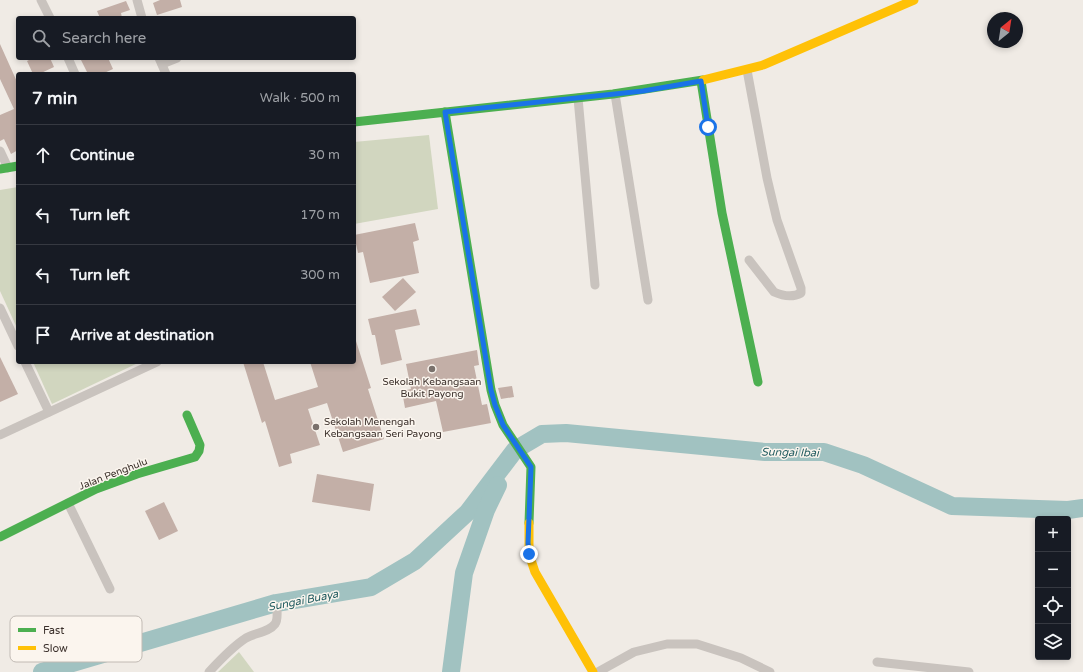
<!DOCTYPE html>
<meta charset="utf-8">
<style>
:root{--surface:#171b24;--page:#242831;--text:#f1f3f6;--muted:#9ea1a6;--line:#363941}
body{margin:0;font-family:"Varela Round",sans-serif;background:var(--page);color:var(--text)}
.controls{position:absolute;right:12px;bottom:12px;display:grid;overflow:hidden;border-radius:4px;box-shadow:0 2px 6px #0003}
.controls button{width:36px;height:36px;display:grid;place-items:center;padding:0;border:0;border-bottom:1px solid var(--line);background:var(--surface);color:var(--text);font:20px sans-serif}
.compass{position:absolute;left:987px;top:12px;width:36px;height:36px;border-radius:50%;background:var(--surface);box-shadow:0 2px 6px #0003;rotate:30deg}
.stop{position:absolute;width:12px;height:12px;margin:-9px;border:3px solid #1a73e8;border-radius:50%;background:#fff}
.stop.end{background:#1a73e8;border-color:#fff;box-shadow:0 1px 4px #0008}
.list{margin:0;padding:0;list-style:none}
h2{display:flex;justify-content:space-between;align-items:center;height:52px;margin:0;padding:0 16px;font-size:17px}
h2 small{font-size:13px;font-weight:400;color:var(--muted)}
.list li{display:grid;grid-template-columns:26px 1fr auto;gap:12px;align-items:center;box-sizing:border-box;height:60px;padding:0 16px;border-top:1px solid var(--line)}
.list b{display:block;font-size:15px;white-space:nowrap}
.list em{font-size:13px;font-style:normal;color:var(--muted)}
.icon{flex:none;width:22px;height:22px;fill:none;stroke:currentColor;stroke-width:2;stroke-linecap:round;stroke-linejoin:round}
.map{position:relative;flex:none;width:1083px;height:672px;overflow:hidden}
.search{position:absolute;background:var(--surface);box-shadow:0 2px 6px #0003;left:16px;top:16px;width:340px;height:44px;display:flex;align-items:center;gap:10px;box-sizing:border-box;padding:0 14px;border-radius:4px;color:var(--muted);font-size:15px}
.panel{position:absolute;background:var(--surface);box-shadow:0 2px 6px #0003;left:16px;top:72px;width:340px;height:292px;border-radius:4px}
.map>svg:first-child{display:block}
.green{fill:#d1d6bf}
.lines{fill:none;stroke-linecap:round;stroke-linejoin:round}
.river{stroke:#a1c2c1;stroke-width:18}
.building{fill:#c3afa7}
.street{stroke:#c9c3be;stroke-width:9}
.fast{stroke:#4caf50;stroke-width:9}
.slow{stroke:#ffc107;stroke-width:9}
.route{stroke:#1a73e8;stroke-width:5}
.poi-dot{fill:#7a716c;stroke:#fbf5ee;stroke-width:1.5}
.labels{text-anchor:middle;stroke-width:3;stroke-linejoin:round;paint-order:stroke}
.poi-label{font-size:10px;fill:#3b302b;stroke:#fbf5ee}
.street-label{font-size:10px;fill:#3b302b;stroke:#fbf5ee}
.water-label{font-size:11px;font-style:italic;fill:#1f5a5e;stroke:#fbf5ee}
.key{fill:#fbf5ee;stroke:#c1bab4;stroke-width:1}
.key-label{font-size:11px;fill:#3b302b}
</style>
<div class="map">
<svg width="1083" height="672" viewBox="0 0 1083 672">
<rect width="100%" height="100%" fill="#f0ebe5"/>
<g class="green">
<path d="M 429,135 L 438,209 L 354,224 L 354,142 Z"/>
<path d="M 18,187 L 18,330 L 0,291 L 0,190 Z"/>
<path d="M 33,362 L 140,362 L 52,404 Z"/>
<path d="M 239,652 L 254,672 L 218,672 Z"/>
</g>
<g class="lines">
<g class="river">
<path d="M 42,672 L 276,603 L 371,587 L 415,561 L 468,512 L 515,450 L 542,434 L 566,433 L 765,452 L 824,452 L 863,465 L 952,506 L 1068,510 L 1083,508"/>
<path d="M 451,672 L 464,573 L 486,510 L 498,485"/>
</g>
</g>
<g class="building">
<path d="M 160,0 L 180,0 L 182,7 L 157,15 L 153,3 Z"/>
<path d="M 126,1 L 130,10 L 121,13 L 122,18 L 100,18 L 97,11 Z"/>
<path d="M 0,44 L 18,84 L 18,150 L 11,154 L 4,139 L 0,141 L 0,115 L 14,109 L 0,79 Z"/>
<path d="M 33,58 L 50,58 L 54,67 L 39,74 L 33,74 L 27,61 Z"/>
<path d="M 80,58 L 108,58 L 113,69 L 102,74 L 88,74 Z"/>
<path d="M 415,223 L 419,240 L 413,242 L 419,273 L 370,283 L 363,252 L 358,253 L 354,235 Z"/>
<path d="M 403,278 L 416,292 L 395,311 L 382,297 Z"/>
<path d="M 416,309 L 420,325 L 395,330 L 402,360 L 381,365 L 375,335 L 372,335 L 368,319 Z"/>
<path d="M 354,341 L 356,341 L 371,388 L 368,389 L 384,439 L 343,452 L 327,403 L 308,409 L 320,445 L 290,454 L 292,463 L 279,467 L 265,421 L 262,423 L 243,362 L 263,362 L 275,400 L 318,387 L 310,362 L 354,362 Z"/>
<path d="M 477,350 L 479,365 L 474,366 L 482,405 L 487,404 L 491,423 L 443,432 L 436,401 L 405,408 L 402,391 L 411,389 L 406,364 Z"/>
<path d="M 0,357 L 18,394 L 0,402 Z"/>
<path d="M 512,386 L 514,397 L 501,399 L 498,388 Z"/>
<path d="M 317,474 L 374,484 L 370,511 L 312,502 Z"/>
<path d="M 164,502 L 178,531 L 159,540 L 145,511 Z"/>
</g>
<g class="lines">
<g class="street">
<path d="M 41,0 L 50,18"/>
<path d="M 137,0 L 142,18"/>
<path d="M 68,58 L 75,74"/>
<path d="M 159,58 L 166,74"/>
<path d="M 162,64 L 177,58"/>
<path d="M 747,70 L 767,178 L 777,220 L 801,288 L 801,293 C 792,298 783,296 774,292 L 749,260"/>
<path d="M 615,94 L 648,300"/>
<path d="M 578,98 L 595,285"/>
<path d="M 0,151 L 8,168"/>
<path d="M 0,308 L 18,346"/>
<path d="M 25,362 L 49,412"/>
<path d="M 0,435 L 157,362"/>
<path d="M 68,503 L 110,589"/>
<path d="M 877,662 L 969,672"/>
<path d="M 209,672 C 220,660 232,647 246,638 C 255,633 269,632 275,624 C 278,620 277,614 277,609"/>
<path d="M 598,672 L 634,652 L 667,644 L 697,644 L 741,658 L 770,672"/>
</g>
<g class="fast">
<path d="M 701,81 L 722,213 L 758,382"/>
<path d="M 445,112 L 491,390 L 495,405 L 503,425 L 531,467 L 529,523"/>
<path d="M 354,122 L 613,94 L 703,80"/>
<path d="M 0,169 L 18,166"/>
<path d="M 0,537 L 96,489 L 137,474 L 195,457 L 199,451 L 200,445 L 187,415"/>
</g>
<g class="slow">
<path d="M 703,80 L 763,65 L 914,0"/>
<path d="M 529,523 L 529,554 L 535,572 L 593,672"/>
</g>
</g>
<g class="lines">
<path class="route" d="M 529,554 L 528,543 L 531,467 L 503,425 L 495,405 L 491,390 L 445,112 L 643,91 L 701,81 L 708,127"/>
</g>
<g class="poi-dot">
<circle cx="432" cy="369" r="4"/>
<circle cx="316" cy="427" r="4"/>
</g>
<g class="labels">
<g class="poi-label">
<text x="432" y="385">Sekolah Kebangsaan<tspan x="432" dy="12">Bukit Payong</tspan></text>
<text x="324" y="425" text-anchor="start">Sekolah Menengah<tspan x="324" dy="12">Kebangsaan Seri Payong</tspan></text>
</g>
<g class="street-label">
<text transform="translate(113 473) rotate(-21)" y="4">Jalan Penghulu</text>
</g>
<g class="water-label">
<text transform="translate(790 452) rotate(1)" y="4">Sungai Ibai</text>
<text transform="translate(303 600) rotate(-11)" y="4">Sungai Buaya</text>
</g>
</g>
<rect x="10" y="616" width="132" height="46" rx="6" class="key"/>
<rect x="18" y="628" width="18" height="4" fill="#4caf50"/>
<rect x="18" y="646" width="18" height="4" fill="#ffc107"/>
<g class="key-label">
<text x="43" y="634">Fast</text>
<text x="43" y="652">Slow</text>
</g>
</svg>
<div class="controls">
<button>+</button>
<button>−</button>
<button><svg class="icon" aria-label="locate" viewBox="0 0 24 24"><circle cx="12" cy="12" r="6"/><path d="M12 2v4M12 18v4M2 12h4M18 12h4"/></svg></button>
<button><svg class="icon" aria-label="layers" viewBox="0 0 24 24"><path d="M12 4l9 5-9 5-9-5zM3 14l9 5 9-5"/></svg></button>
</div>
<svg class="compass" viewBox="-18 -18 36 36"><path d="M0-13l5 13h-10z" fill="#e53935"/><path d="M0 13l5-13h-10z" fill="#9ea1a6"/></svg>
<div class="stop" style="left:708px;top:127px"></div>
<div class="stop end" style="left:529px;top:554px"></div>
<div class="search"><svg class="icon" aria-label="search" viewBox="0 0 24 24"><circle cx="10" cy="10" r="6"/><path d="M15 15l6 6"/></svg>Search here</div>
<section class="panel">
<h2>7 min<small>Walk · 500 m</small></h2>
<ul class="list">
<li><svg class="icon" aria-label="ahead" viewBox="0 0 24 24"><path d="M12 20V5M6 11l6-6 6 6"/></svg><div><b>Continue</b></div><em>30 m</em></li>
<li><svg class="icon" aria-label="left" viewBox="0 0 24 24"><path d="M17 20v-9H6M10 6l-5 5 5 5"/></svg><div><b>Turn left</b></div><em>170 m</em></li>
<li><svg class="icon" aria-label="left" viewBox="0 0 24 24"><path d="M17 20v-9H6M10 6l-5 5 5 5"/></svg><div><b>Turn left</b></div><em>300 m</em></li>
<li><svg class="icon" aria-label="arrive" viewBox="0 0 24 24"><path d="M6 21V4h12l-3 4 3 4H6"/></svg><div><b>Arrive at destination</b></div></li>
</ul>
</section>
</div>
